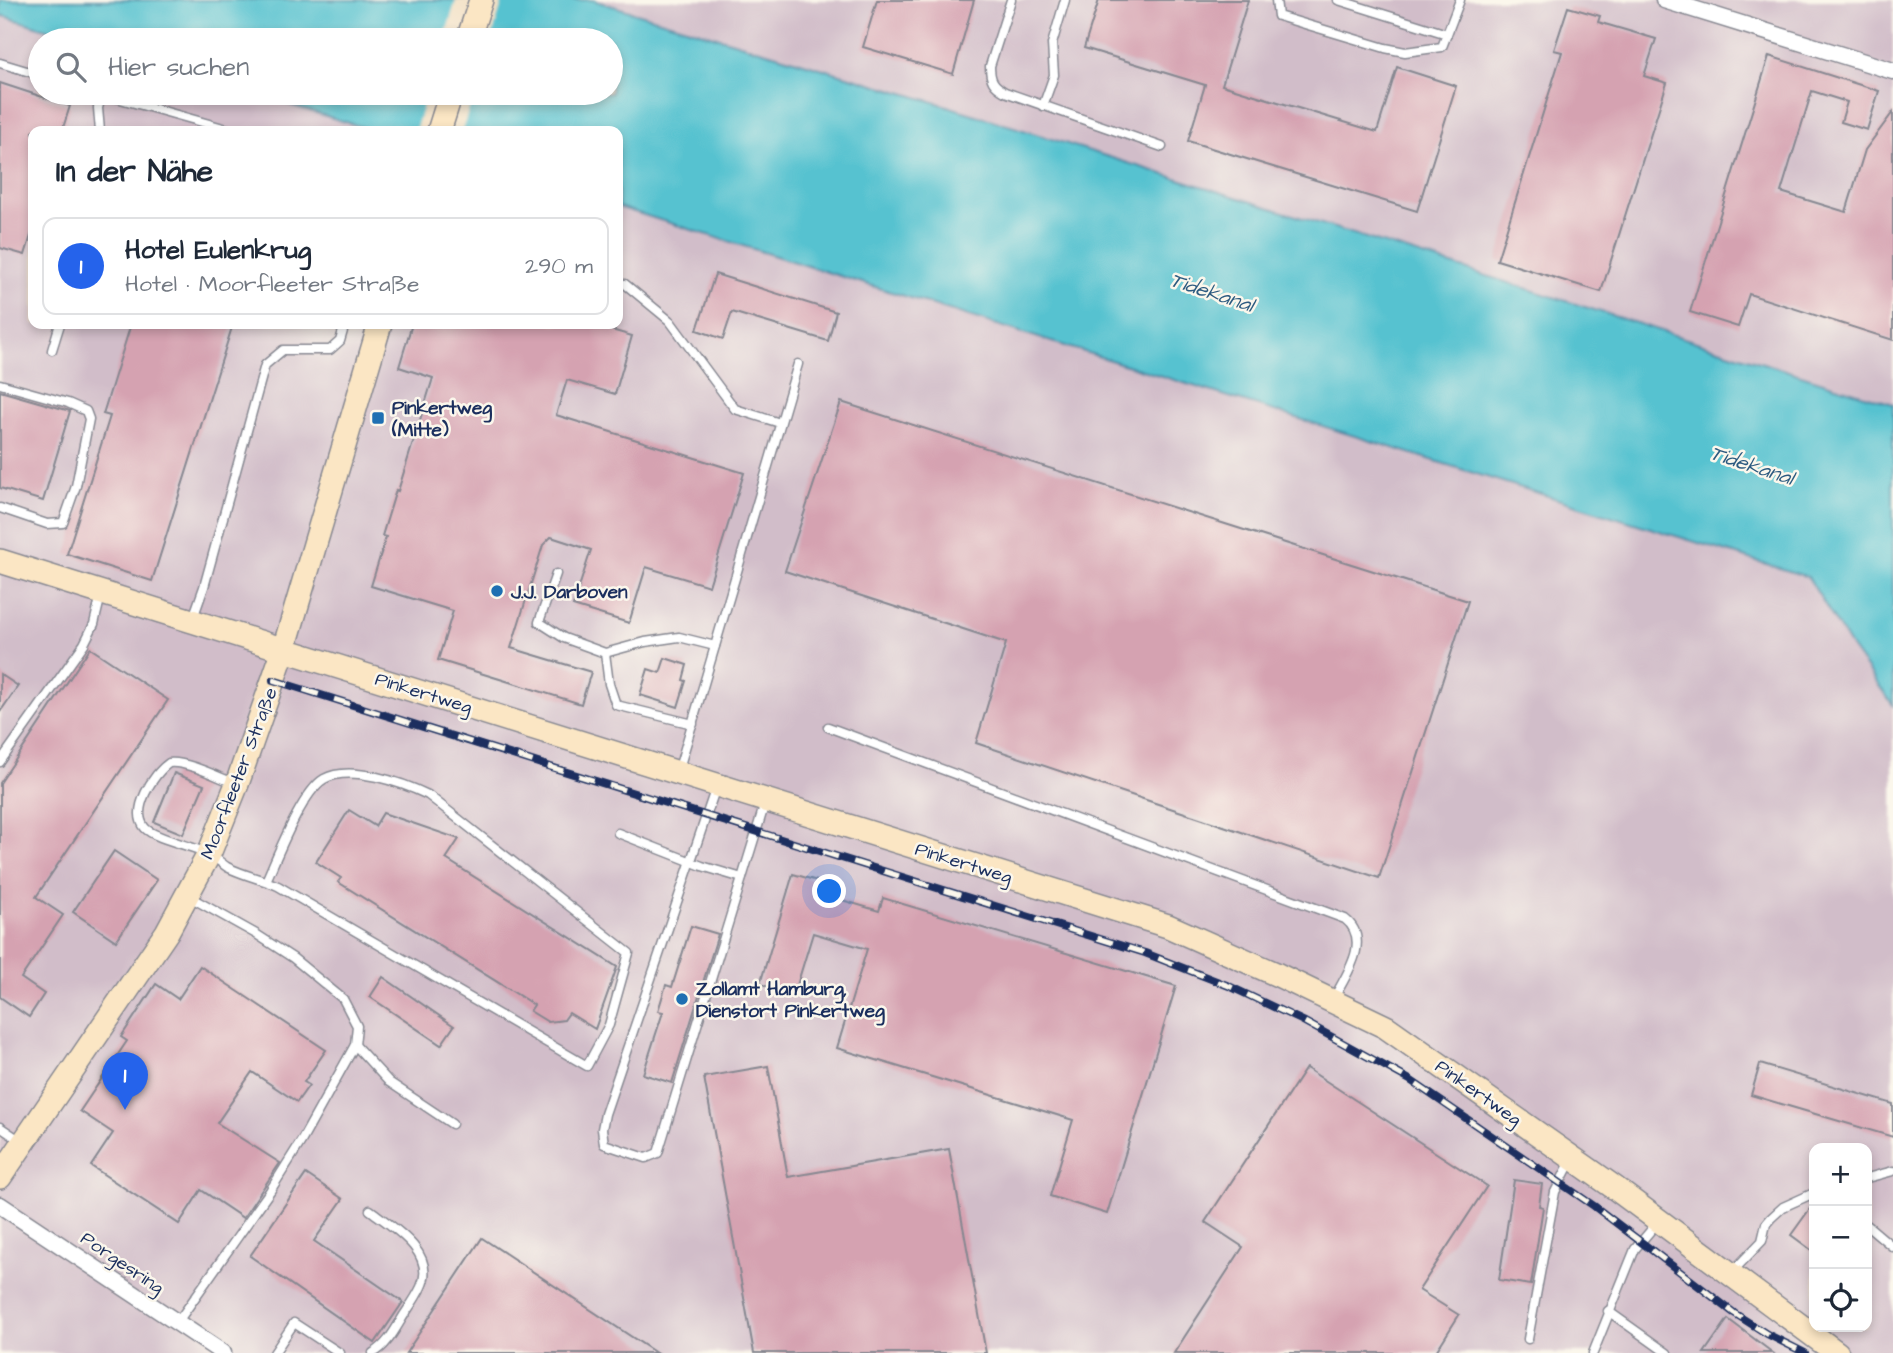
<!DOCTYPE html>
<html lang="de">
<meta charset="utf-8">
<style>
:root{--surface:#fff;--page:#f6f6f7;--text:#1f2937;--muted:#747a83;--line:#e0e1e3;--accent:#2563eb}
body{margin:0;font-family:"Architects Daughter",sans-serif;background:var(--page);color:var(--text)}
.controls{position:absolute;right:21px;bottom:21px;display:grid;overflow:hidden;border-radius:14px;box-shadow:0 4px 10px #0003}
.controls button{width:63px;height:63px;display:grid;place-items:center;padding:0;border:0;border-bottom:2px solid var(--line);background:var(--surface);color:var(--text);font:35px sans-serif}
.you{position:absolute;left:830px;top:892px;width:24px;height:24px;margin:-18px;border:5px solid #fff;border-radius:50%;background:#1a73e8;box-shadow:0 0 0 10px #1a73e833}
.badge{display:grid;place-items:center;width:46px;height:46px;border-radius:50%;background:var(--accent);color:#fff;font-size:23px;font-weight:700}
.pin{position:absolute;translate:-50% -58px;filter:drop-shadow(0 2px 4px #0008)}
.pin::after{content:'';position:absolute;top:37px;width:24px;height:21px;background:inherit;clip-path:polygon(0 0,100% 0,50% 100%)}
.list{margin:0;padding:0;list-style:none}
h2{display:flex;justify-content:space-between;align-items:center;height:91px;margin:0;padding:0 28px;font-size:30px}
h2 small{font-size:23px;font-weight:400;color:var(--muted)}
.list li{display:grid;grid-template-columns:46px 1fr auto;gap:21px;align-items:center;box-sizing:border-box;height:98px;margin:0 14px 14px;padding:0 14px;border:2px solid var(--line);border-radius:14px}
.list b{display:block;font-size:26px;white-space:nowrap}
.list p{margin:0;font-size:23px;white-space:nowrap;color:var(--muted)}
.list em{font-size:23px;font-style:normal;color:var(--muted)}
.icon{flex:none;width:38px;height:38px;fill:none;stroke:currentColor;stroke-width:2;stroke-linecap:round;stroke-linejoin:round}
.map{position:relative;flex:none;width:1893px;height:1353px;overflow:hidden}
.search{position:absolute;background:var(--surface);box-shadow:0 4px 10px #0003;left:28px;top:28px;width:595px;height:77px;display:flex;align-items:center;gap:18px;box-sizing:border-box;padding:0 24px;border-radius:38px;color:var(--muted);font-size:26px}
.panel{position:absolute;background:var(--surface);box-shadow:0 4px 10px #0003;left:28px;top:126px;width:595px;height:203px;border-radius:14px}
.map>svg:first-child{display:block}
.industrial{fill:#d1bdc9;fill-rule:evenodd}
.water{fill:#56c2d0;stroke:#387897;stroke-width:2}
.pier{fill:#f3e0c4}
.building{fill:#d5a2b1}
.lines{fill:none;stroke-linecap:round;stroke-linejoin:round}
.lane-casing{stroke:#878891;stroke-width:11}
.street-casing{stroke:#878891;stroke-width:19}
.secondary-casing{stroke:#878891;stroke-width:26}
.lane{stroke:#fff;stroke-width:8}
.street{stroke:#fff;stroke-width:16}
.secondary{stroke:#fbe6c4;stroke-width:23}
.rail-casing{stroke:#1b2f5e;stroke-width:8}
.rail{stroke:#fbf7ec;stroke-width:5;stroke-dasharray:16;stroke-linecap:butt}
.poi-dot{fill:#1f6fb2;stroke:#fbf7ec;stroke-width:2.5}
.labels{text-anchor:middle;stroke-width:5;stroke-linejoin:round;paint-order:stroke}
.poi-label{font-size:19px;font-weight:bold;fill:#1b2f5e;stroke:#fbf7ec;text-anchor:start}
.street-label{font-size:19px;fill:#1b2f5e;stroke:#fbf7ec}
.water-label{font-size:21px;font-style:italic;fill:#2d5b80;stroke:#fbf7ec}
</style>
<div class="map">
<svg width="1893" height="1353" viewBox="0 0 1893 1353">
<rect width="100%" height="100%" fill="#fbf7ec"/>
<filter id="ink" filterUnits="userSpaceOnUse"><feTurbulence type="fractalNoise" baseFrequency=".0143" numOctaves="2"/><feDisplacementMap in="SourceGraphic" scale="14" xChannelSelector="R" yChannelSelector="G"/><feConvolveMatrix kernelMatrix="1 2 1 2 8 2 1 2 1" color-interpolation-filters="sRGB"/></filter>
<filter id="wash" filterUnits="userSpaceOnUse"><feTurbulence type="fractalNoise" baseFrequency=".00686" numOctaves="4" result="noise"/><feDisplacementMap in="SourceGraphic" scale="28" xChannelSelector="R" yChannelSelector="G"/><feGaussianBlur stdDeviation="1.57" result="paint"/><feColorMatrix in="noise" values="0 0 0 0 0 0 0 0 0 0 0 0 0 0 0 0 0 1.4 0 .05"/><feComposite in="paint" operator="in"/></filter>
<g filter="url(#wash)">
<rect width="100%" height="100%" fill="#f3e0c4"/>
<g class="industrial">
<path d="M 593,0 L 1893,0 L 1893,404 L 944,105 Z"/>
<path d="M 0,15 L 82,40 L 40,40 L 40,93 L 251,93 L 375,131 L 33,131 L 33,324 L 618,324 L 618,207 L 1808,577 L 1852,649 L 1893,705 L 1893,1353 L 0,1353 ZM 1814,1148 L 1867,1148 L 1867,1327 L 1814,1327 Z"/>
</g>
<path class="water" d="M 0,0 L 593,0 L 944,105 L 1893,404 L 1893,705 L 1852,649 L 1808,577 L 618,207 L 618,131 L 375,131 L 251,93 L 611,93 L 611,40 L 82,40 L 0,15 Z"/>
<g class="pier">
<path d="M 456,0 L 503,0 L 491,40 L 444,40 Z"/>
<path d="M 427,93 L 474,93 L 462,131 L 415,131 Z"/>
</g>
<g id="blocks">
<g class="building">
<path d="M 877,0 L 974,0 L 953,74 L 863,47 Z"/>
<path d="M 1099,0 L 1248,0 L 1222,85 L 1377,132 L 1397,67 L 1456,86 L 1417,211 L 1188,141 L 1205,85 L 1084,48 Z"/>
<path d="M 1568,7 L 1600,16 L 1598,22 L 1656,39 L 1644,76 L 1667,83 L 1601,292 L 1497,260 L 1562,52 L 1554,50 Z"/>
<path d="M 1769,56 L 1879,91 L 1867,130 L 1841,122 L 1847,102 L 1812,91 L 1781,192 L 1846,212 L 1865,150 L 1893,112 L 1893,340 L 1749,294 L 1738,327 L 1690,312 Z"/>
<path d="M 0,83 L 70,106 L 62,131 L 33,131 L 33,229 L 25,255 L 0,248 Z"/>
<path d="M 715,274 L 836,312 L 828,341 L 732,312 L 723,339 L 697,330 Z"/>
<path d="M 131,324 L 233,324 L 152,581 L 67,554 L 110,416 L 103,414 Z"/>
<path d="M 412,324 L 591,324 L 632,336 L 615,394 L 567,380 L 556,415 L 744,473 L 709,586 L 646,567 L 629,623 L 573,606 L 591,550 L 551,537 L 543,545 L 511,648 L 591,672 L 581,704 L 438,660 L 453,611 L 371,586 L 386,537 L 382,536 L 396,490 L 398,491 L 433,378 L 399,367 Z"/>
<path d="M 0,391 L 70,411 L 43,501 L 0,488 Z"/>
<path d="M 841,402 L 1468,601 L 1379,878 L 976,743 L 1006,643 L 785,571 Z"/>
<path d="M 90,648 L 168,700 L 36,897 L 63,915 L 21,978 L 44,994 L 29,1017 L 0,997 L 0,783 Z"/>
<path d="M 665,658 L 687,665 L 683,680 L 686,681 L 678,707 L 640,695 L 648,669 L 660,673 Z"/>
<path d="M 0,674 L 18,686 L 0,712 Z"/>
<path d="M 174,773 L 204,785 L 183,834 L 154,822 Z"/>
<path d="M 349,810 L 375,826 L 383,813 L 459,839 L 446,859 L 617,967 L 595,1029 L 569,1013 L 564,1020 L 548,1022 L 530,1011 L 534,1005 L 338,882 L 341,878 L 316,862 Z"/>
<path d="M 114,851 L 157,880 L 116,941 L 73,912 Z"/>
<path d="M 793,874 L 828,884 L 825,895 L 879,911 L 883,898 L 1176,986 L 1107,1214 L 1050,1196 L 1073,1120 L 837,1048 L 867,949 L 813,933 L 794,995 L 760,984 Z"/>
<path d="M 691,926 L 718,934 L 672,1083 L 643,1074 L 663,1012 L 658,1011 L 666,985 L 672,987 Z"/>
<path d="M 200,966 L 326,1050 L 304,1082 L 309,1085 L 297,1102 L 252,1072 L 217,1123 L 280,1163 L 243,1218 L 201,1190 L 179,1224 L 91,1166 L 113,1133 L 80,1111 L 127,1041 L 121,1037 L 156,984 L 178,999 Z"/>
<path d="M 383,977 L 454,1026 L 441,1045 L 370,997 Z"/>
<path d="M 1760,1064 L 1893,1104 L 1893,1137 L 1751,1095 Z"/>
<path d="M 768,1066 L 788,1177 L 949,1149 L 986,1353 L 754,1353 L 704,1077 Z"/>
<path d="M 1306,1068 L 1487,1186 L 1419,1290 L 1459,1315 L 1435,1353 L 1174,1353 L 1243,1247 L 1205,1222 Z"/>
<path d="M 306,1174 L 343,1199 L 314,1241 L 403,1302 L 375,1343 L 250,1256 Z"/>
<path d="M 1514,1180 L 1542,1184 L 1539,1206 L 1543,1207 L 1531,1285 L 1499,1280 Z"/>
<path d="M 1814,1203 L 1814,1252 L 1791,1235 Z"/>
<path d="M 482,1238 L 656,1353 L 406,1353 Z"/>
<path d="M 1728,1319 L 1773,1353 L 1704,1353 Z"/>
</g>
</g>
</g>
<g filter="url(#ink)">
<use href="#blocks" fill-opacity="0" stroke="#878891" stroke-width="2"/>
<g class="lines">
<defs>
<g id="lane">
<path d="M 1011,0 L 990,66 C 990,80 993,85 1005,92 L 1162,147"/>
<path d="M 1276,0 L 1278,16 L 1385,48 L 1405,52 L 1442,47 L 1460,0"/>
<path d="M 1338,0 L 1447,34"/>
<path d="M 0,63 L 40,75"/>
<path d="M 99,93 L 234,131"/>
<path d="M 1043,106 L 1054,75 L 1052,44 L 1065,0"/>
<path d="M 100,131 L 98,108 L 102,94"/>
<path d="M 625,284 L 670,321 L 735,409 L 780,423"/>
<path d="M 52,350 L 60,324"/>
<path d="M 0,384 L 68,403 L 86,411 L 89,419 L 76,486 L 63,523 L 47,524 L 0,508"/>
<path d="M 556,574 L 539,622 L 564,638 L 605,653 L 645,642 L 679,637 L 715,646"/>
<path d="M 193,618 L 204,587 L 265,365 L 283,350 L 330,350 L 340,341 L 345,324"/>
<path d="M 605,653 L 609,684 L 616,705 L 693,724"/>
<path d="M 828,727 L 1345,919 C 1372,940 1346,975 1334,998"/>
<path d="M 0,762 L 84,644 L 94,624 L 101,595"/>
<path d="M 678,772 L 798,364"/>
<path d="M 236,784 C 218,777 187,761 169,763 C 153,774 130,810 145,828 C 155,839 194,846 209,854 C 216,858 221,863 227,867 C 243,875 261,879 278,886 L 587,1066 L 609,1025 L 629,953 L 428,795 C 403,783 350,764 324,779 C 302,792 277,857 266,881"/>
<path d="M 716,787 L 605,1114 L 602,1129 L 604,1144 L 646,1158 L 658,1153 L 765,803"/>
<path d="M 618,833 L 702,866 L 742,878"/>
<path d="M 355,1045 L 389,1082 L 452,1124"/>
<path d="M 0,1127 L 21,1141"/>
<path d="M 1867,1178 L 1893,1171"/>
<path d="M 370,1210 C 393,1227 437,1253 421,1287 C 417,1296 410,1306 404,1315 C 396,1328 387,1346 373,1353"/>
<path d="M 1867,1225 L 1893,1247"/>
<path d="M 1733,1271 L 1762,1241 L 1766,1224 L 1771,1218 L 1783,1207 L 1814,1193"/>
<path d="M 1608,1311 L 1667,1353"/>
<path d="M 177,1323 L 270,1191 L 302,1140 L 355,1045 L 357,1026 L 343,999 L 293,958 L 256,934 L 188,896"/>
<path d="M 1528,1339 L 1555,1192 L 1571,1161"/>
<path d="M 274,1353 L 294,1323 L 340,1353"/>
<path d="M 1593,1353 L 1635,1249 L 1657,1223"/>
</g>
<g id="street">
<path d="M 1664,0 L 1893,71"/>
<path d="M 0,1205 L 223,1353"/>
</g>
<g id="secondary">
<path d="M 468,40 L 481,0"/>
<path d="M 439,131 L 451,93"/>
<path d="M 0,561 L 1168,926 L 1278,975 L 1386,1027 L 1615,1188 L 1837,1353"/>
<path d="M 0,1177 L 167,932 L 209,854 L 237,784 L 284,649 L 380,324"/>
</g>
</defs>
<use href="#lane" class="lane-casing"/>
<use href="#street" class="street-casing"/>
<use href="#secondary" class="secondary-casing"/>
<use href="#lane" class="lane"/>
<use href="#street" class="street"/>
<use href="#secondary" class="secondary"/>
<defs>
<path id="rail" d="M 273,680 L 1145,953 L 1229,986 L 1303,1021 L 1410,1080 L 1594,1206 L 1734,1313 L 1767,1334 L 1805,1353"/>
</defs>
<use href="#rail" class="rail-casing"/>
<use href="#rail" class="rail"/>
</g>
</g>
<g class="poi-dot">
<rect x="371" y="411" width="14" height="14" rx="3.5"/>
<circle cx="497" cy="591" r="7"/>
<circle cx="682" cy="999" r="7"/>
</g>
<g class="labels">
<g class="poi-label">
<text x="392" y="414">Pinkertweg<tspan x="392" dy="22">(Mitte)</tspan></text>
<text x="511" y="598">J.J. Darboven</text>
<text x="696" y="995">Zollamt Hamburg,<tspan x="696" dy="22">Dienstort Pinkertweg</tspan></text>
</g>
<g class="street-label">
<text transform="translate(424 692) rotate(17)" y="7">Pinkertweg</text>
<text transform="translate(238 773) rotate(-69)" y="7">Moorfleeter Straße</text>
<text transform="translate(964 862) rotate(17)" y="7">Pinkertweg</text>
<text transform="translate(1479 1092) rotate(35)" y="7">Pinkertweg</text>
<text transform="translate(123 1262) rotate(34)" y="7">Porgesring</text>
</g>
<g class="water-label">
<text transform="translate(1212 292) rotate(18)" y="7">Tidekanal</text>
<text transform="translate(1752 465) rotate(18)" y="7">Tidekanal</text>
</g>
</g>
</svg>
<div class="controls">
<button>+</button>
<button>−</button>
<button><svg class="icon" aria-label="locate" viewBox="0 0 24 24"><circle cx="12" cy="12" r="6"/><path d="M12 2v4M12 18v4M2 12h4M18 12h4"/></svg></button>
</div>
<div class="you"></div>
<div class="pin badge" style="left:125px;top:1110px">1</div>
<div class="search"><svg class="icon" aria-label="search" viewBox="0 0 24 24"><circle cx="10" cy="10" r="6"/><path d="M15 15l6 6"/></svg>Hier suchen</div>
<section class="panel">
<h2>In der Nähe<small></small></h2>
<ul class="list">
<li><span class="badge">1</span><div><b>Hotel Eulenkrug</b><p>Hotel · Moorfleeter Straße</p></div><em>290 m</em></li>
</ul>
</section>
</div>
